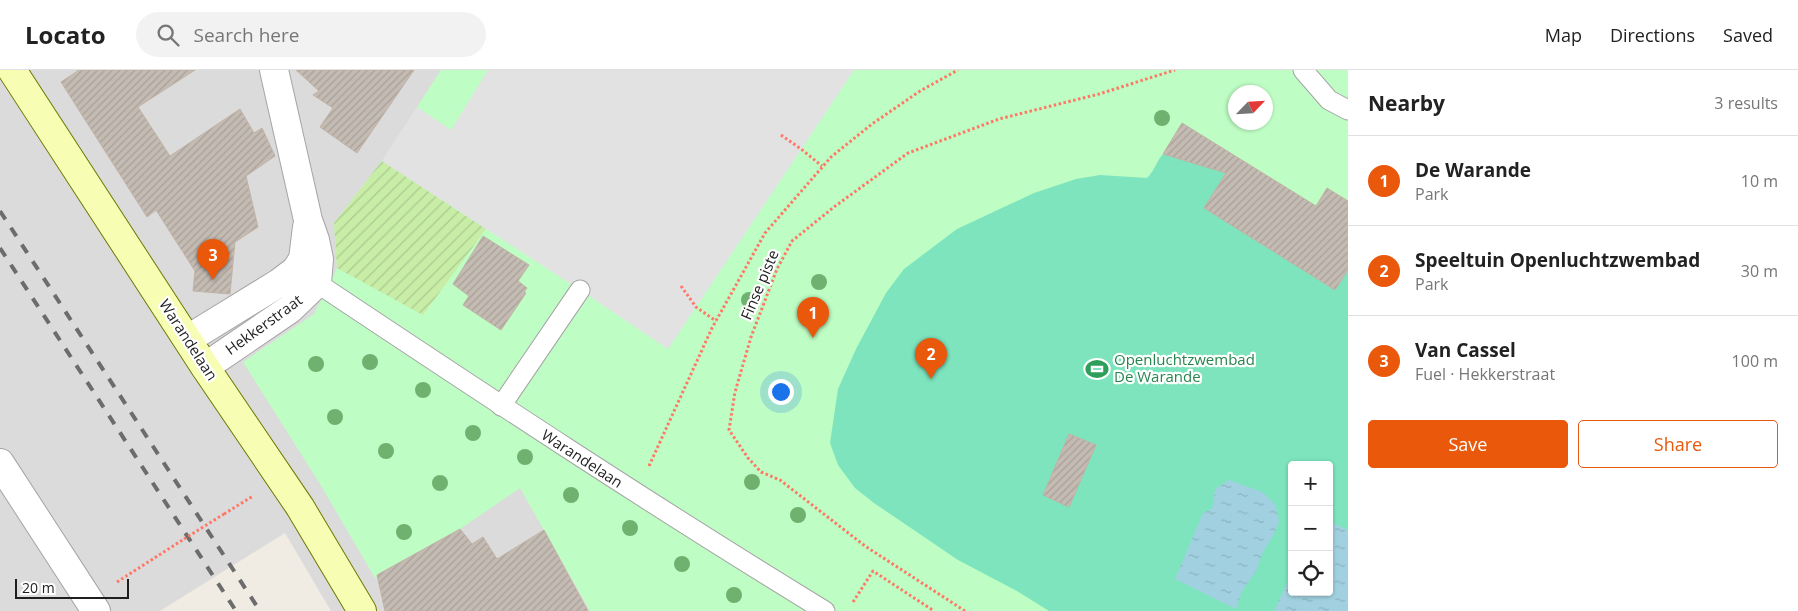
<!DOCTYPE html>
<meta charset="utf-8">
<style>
:root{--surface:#fff;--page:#f2f2f2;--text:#222;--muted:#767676;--line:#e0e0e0;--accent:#ea580c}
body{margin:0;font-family:"Open Sans",sans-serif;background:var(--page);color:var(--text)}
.controls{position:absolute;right:15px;bottom:15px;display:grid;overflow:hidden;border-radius:5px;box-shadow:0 1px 4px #0004}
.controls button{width:45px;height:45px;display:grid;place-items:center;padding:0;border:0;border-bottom:1px solid var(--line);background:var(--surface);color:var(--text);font:25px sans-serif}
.compass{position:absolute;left:1228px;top:15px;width:45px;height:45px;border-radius:50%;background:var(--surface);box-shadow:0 1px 4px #0004;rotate:65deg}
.scale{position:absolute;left:15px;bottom:12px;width:114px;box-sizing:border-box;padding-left:5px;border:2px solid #1e1e1e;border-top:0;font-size:14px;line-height:18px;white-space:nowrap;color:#1e1e1e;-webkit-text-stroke:4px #fff;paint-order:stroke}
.you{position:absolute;left:780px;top:321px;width:18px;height:18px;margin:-12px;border:4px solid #fff;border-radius:50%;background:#1a73e8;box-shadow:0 0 0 8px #1a73e833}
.badge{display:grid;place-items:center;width:32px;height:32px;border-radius:50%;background:var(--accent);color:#fff;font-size:16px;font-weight:700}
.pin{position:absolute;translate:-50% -41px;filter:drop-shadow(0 1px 2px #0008)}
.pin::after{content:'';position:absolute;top:26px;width:18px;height:15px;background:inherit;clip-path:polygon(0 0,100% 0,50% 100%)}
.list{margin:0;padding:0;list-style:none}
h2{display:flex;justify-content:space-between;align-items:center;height:65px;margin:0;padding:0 20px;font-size:21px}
h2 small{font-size:16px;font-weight:400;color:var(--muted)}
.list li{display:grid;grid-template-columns:32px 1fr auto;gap:15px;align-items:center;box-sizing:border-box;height:90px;padding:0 20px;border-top:1px solid var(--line)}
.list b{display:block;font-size:19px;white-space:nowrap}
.list p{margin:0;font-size:16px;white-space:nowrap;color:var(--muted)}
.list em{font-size:16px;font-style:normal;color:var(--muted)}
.actions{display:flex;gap:10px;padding:15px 20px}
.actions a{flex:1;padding:11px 0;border:1px solid var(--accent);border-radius:5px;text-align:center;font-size:18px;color:var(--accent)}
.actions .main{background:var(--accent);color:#fff}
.icon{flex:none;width:28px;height:28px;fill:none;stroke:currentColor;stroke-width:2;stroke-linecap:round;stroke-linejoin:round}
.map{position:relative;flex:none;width:1348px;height:541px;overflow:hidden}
header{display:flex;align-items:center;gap:30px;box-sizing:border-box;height:70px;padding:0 25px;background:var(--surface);border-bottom:1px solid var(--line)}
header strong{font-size:24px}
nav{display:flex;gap:28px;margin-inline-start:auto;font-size:18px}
.search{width:350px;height:45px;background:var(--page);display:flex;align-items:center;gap:12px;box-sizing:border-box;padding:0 18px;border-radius:28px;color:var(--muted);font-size:19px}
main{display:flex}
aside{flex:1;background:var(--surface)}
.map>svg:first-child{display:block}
.residential{fill:#dcdbdb;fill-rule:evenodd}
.park{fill:#befdc4;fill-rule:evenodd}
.garden{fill:url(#garden-furrows)}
.pitch{fill:#7de4be;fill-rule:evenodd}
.parking{fill:#e2e2e2}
.water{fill:url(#water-ripples)}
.building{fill:url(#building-hatch);stroke:#c2b3a5}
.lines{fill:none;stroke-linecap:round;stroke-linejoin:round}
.lane-casing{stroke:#a5a5a5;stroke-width:21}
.street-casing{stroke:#a5a5a5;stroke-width:30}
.secondary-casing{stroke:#6b7b00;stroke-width:30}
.path{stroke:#ff7866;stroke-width:3;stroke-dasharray:2.5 2.5;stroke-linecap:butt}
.lane{stroke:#fff;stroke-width:19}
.street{stroke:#fff;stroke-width:28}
.secondary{stroke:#f8fdb4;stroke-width:28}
.rail{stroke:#6c6c6c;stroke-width:4;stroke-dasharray:10 10;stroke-linecap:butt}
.path-bridge{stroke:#ff7866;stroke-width:3;stroke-dasharray:2.5 2.5;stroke-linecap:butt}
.tree{fill:#6fb270}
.labels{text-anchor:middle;stroke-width:4.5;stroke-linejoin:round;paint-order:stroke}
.street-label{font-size:15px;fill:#1e1e1e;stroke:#fff}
.leisure-label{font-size:15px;fill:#27864d;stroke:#fff;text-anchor:start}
</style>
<header>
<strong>Locato</strong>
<div class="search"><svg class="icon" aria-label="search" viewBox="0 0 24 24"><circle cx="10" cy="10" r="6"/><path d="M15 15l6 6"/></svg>Search here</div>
<nav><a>Map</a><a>Directions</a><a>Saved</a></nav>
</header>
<main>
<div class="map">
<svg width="1348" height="541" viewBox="0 0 1348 541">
<defs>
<pattern id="garden-furrows" width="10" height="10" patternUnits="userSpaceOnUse" patternTransform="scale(1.25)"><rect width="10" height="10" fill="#c8eda7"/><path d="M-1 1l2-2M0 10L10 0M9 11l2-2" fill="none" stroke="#abcb8f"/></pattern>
<pattern id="water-ripples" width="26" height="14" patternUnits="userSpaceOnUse" patternTransform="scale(1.25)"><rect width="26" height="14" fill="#a1d1e0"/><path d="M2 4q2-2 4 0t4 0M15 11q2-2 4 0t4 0" fill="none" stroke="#8ab3c0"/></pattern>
<pattern id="building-hatch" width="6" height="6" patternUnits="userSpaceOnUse" patternTransform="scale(1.25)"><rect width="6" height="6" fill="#c4bbb3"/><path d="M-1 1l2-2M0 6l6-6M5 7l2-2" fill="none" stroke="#a8a09a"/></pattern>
</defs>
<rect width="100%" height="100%" fill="#f0ece4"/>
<path class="residential" d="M 0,0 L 1348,0 L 1348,541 L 331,541 L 285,463 L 160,541 L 0,541 ZM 1236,22 L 1266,22 L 1266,52 L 1236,52 ZM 1292,395 L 1329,395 L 1329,522 L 1292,522 Z"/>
<path class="park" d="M 441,0 L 1348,0 L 1348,541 L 590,541 L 520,418 L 460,459 L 375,508 L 320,414 L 243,292 L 314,244 L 337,198 L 334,153 L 382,91 ZM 1236,22 L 1266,22 L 1266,52 L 1236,52 ZM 1292,395 L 1329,395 L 1329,522 L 1292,522 Z"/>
<path class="garden" d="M 382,91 L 486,159 L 423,245 L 337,198 L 334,153 Z"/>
<path class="pitch" d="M 1215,83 L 1348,156 L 1348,541 L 1049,541 L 1017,521 L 958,490 L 874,433 L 855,418 L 838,395 L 830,373 L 838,319 L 856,279 L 886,223 L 904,199 L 957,159 L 1034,123 L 1076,109 L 1100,105 L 1147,108 C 1154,102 1156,92 1163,84 L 1207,97 ZM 1292,395 L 1329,395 L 1329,522 L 1292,522 Z"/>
<path class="parking" d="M 488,0 L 854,0 L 668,279 L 580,220 L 382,91 L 417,37 L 451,60 Z"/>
<g class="water">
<path d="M 1229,410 L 1262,422 L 1275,434 L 1279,451 L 1274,464 L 1263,482 L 1256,501 L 1242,521 L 1236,539 L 1175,509 L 1203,443 L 1212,439 L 1215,419 Z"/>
<path d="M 1329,451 L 1348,460 L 1348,541 L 1274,541 L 1292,502 L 1292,522 L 1329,522 Z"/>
</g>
<g class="building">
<path d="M 79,0 L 195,0 L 138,37 L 170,86 L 240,39 L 254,63 L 262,58 L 275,86 L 246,106 L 258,157 L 235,172 L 230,224 L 193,221 L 195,201 L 156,140 L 147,147 L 61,12 Z"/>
<path d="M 296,0 L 414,0 L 357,83 L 320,57 L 333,38 L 313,25 L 319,21 Z"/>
<path d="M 1182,53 L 1316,136 L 1327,118 L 1348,131 L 1348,200 L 1335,220 L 1204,138 L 1226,103 L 1163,84 Z"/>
<path d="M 483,166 L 529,195 L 518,211 L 527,218 L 524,222 L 526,223 L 501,260 L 463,235 L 469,226 L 453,214 Z"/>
<path d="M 1069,364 L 1096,375 L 1069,437 L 1043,425 Z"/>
<path d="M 460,459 L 472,474 L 483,467 L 497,489 L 544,460 L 588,541 L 385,541 L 377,505 Z"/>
</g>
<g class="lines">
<defs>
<g id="lane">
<path d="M 1303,0 L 1329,30 L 1348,40"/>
<path d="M 317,213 C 485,325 653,436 825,541"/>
<path d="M 501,336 L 580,220"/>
</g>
<g id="street">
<path d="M 188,269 L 279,213 L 296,200 L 303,189 L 307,157"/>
<path d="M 205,297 L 290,239 L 317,213 L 319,189 L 315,170 L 308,150 L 274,0"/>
<path d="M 0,393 L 96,541"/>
</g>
<path id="secondary" d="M 12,0 L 205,297 L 300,437 L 362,541"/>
</defs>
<use href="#lane" class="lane-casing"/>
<use href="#street" class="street-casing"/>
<use href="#secondary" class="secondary-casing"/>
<g class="path">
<path d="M 781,65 L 801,79 L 822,96"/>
<path d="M 681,216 L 696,237 L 716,251"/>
<path d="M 649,396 L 712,258 L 765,163 L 831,87 L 872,54 L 920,21 L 958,0"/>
<path d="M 224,444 L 253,426"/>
<path d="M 117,512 L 184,469"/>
<path d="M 853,532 L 873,501 L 934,541"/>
<path d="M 965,541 L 865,476 L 780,410 L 761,402 L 748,388 L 729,360 L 735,322 L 751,267 L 777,199 L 792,171 L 834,137 L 908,83 L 999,49 L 1099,24 L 1175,0"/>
</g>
<use href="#lane" class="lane"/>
<use href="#street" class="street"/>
<use href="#secondary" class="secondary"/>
<g class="rail">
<path d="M 0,141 L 260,541"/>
<path d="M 0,178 L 236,541"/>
</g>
<path class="path-bridge" d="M 184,469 L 224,444"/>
</g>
<g class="tree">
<circle cx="1162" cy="48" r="8"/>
<circle cx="819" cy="212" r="8"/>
<circle cx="749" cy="230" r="8"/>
<circle cx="817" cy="245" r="8"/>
<circle cx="370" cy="292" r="8"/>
<circle cx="316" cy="294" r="8"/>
<circle cx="423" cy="320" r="8"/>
<circle cx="335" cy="347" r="8"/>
<circle cx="473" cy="363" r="8"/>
<circle cx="386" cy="381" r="8"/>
<circle cx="525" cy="387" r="8"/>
<circle cx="752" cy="412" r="8"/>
<circle cx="440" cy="413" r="8"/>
<circle cx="571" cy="425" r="8"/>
<circle cx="798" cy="445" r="8"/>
<circle cx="630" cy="458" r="8"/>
<circle cx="404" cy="462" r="8"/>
<circle cx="682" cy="494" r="8"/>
<circle cx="734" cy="525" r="8"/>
</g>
<defs>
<symbol id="stadium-bare" viewBox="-9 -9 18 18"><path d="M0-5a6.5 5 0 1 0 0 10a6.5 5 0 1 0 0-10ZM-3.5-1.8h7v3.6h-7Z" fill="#2e9e5b" stroke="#fff" stroke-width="2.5" paint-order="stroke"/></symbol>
</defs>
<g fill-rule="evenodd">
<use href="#stadium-bare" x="1081" y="283" width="32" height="32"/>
</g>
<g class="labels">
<g class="street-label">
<text transform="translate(760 215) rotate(-67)" y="5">Finse piste</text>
<text transform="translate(264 255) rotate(-36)" y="5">Hekkerstraat</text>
<text transform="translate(188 270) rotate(57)" y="5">Warandelaan</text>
<text transform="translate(582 389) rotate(33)" y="5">Warandelaan</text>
</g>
<g class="leisure-label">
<text x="1114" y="295">Openluchtzwembad<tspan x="1114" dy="17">De Warande</tspan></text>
</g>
</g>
</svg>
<div class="controls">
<button>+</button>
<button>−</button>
<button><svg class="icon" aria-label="locate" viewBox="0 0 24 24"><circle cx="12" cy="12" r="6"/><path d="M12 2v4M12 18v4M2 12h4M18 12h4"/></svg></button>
</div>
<svg class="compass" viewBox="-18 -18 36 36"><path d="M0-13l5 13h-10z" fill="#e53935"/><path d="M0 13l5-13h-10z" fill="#767676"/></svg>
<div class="scale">20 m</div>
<div class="you"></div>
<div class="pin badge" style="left:813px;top:268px">1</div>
<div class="pin badge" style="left:931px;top:309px">2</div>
<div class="pin badge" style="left:213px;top:210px">3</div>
</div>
<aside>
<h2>Nearby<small>3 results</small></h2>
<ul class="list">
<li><span class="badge">1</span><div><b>De Warande</b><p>Park</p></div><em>10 m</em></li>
<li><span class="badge">2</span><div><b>Speeltuin Openluchtzwembad</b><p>Park</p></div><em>30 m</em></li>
<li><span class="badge">3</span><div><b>Van Cassel</b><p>Fuel · Hekkerstraat</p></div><em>100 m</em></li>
</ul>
<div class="actions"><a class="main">Save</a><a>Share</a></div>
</aside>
</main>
